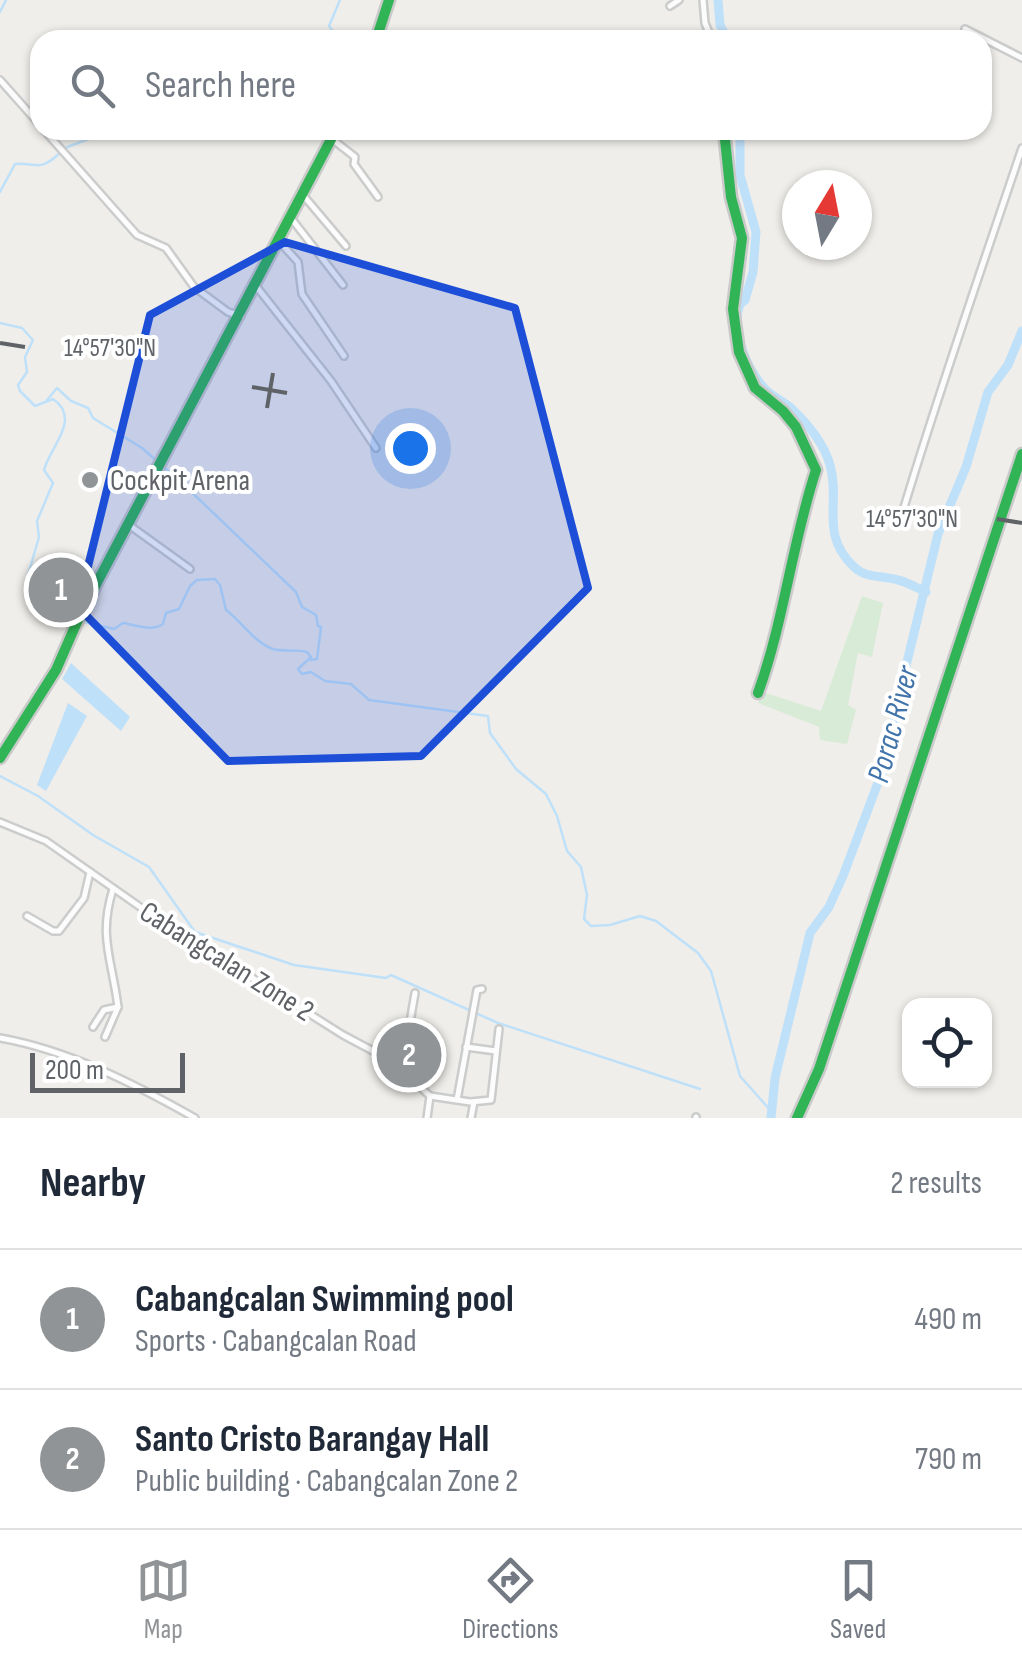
<!DOCTYPE html>
<meta charset="utf-8">
<style>
:root{--surface:#fff;--page:#f6f6f7;--text:#1f2937;--muted:#747a83;--line:#e0e1e3;--accent:#919496}
body{margin:0;font-family:"Sofia Sans Condensed",sans-serif;background:var(--page);color:var(--text)}
.controls{position:absolute;right:30px;bottom:30px;display:grid;overflow:hidden;border-radius:20px;box-shadow:0 2px 8px #0004}
.controls button{width:90px;height:90px;display:grid;place-items:center;padding:0;border:0;border-bottom:2px solid var(--line);background:var(--surface);color:var(--text);font:50px sans-serif}
.compass{position:absolute;left:782px;top:170px;width:90px;height:90px;border-radius:50%;background:var(--surface);box-shadow:0 2px 8px #0004;rotate:10deg}
.scale{position:absolute;left:30px;bottom:25px;width:155px;box-sizing:border-box;padding-left:10px;border:5px solid #5f6368;border-top:0;font-size:28px;line-height:35px;white-space:nowrap;color:#5f6368;-webkit-text-stroke:8px #fff;paint-order:stroke}
.you{position:absolute;left:410px;top:448px;width:35px;height:35px;margin:-25px;border:8px solid #fff;border-radius:50%;background:#1a73e8;box-shadow:0 0 0 15px #1a73e833}
.badge{display:grid;place-items:center;width:65px;height:65px;border-radius:50%;background:var(--accent);color:#fff;font-size:32px;font-weight:700}
.pin{position:absolute;translate:-50% -50%;border:5px solid #fff;box-shadow:0 2px 10px #0006}
.list{margin:0;padding:0;list-style:none}
h2{display:flex;justify-content:space-between;align-items:center;height:130px;margin:0;padding:0 40px;font-size:42px}
h2 small{font-size:32px;font-weight:400;color:var(--muted)}
.list li{display:grid;grid-template-columns:65px 1fr auto;gap:30px;align-items:center;box-sizing:border-box;height:140px;padding:0 40px;border-top:2px solid var(--line)}
.list b{display:block;font-size:38px;white-space:nowrap}
.list p{margin:0;font-size:32px;white-space:nowrap;color:var(--muted)}
.list em{font-size:32px;font-style:normal;color:var(--muted)}
.icon{flex:none;width:55px;height:55px;fill:none;stroke:currentColor;stroke-width:2;stroke-linecap:round;stroke-linejoin:round}
.map{position:relative;flex:none;width:1022px;height:1118px;overflow:hidden}
.search{position:absolute;background:var(--surface);box-shadow:0 2px 8px #0004;left:30px;right:30px;top:30px;height:110px;display:flex;align-items:center;gap:25px;box-sizing:border-box;padding:0 35px;border-radius:30px;color:var(--muted);font-size:38px}
.sheet{height:410px;background:var(--surface)}
nav{display:flex;justify-content:space-around;align-items:center;box-sizing:border-box;height:140px;border-top:2px solid var(--line);background:var(--surface);font-size:28px;color:var(--muted)}
nav a{display:grid;justify-items:center;gap:5px}
nav .on{color:var(--accent)}
.map>svg:first-child{display:block}
.green{fill:#d8ebd6}
.water{fill:#bfe0f9}
.lines{fill:none;stroke-linecap:round;stroke-linejoin:round}
.stream{stroke:#bfe0f9;stroke-width:2.5}
.river{stroke:#bfe0f9;stroke-width:9}
.street-casing{stroke:#cbcccc;stroke-width:10}
.fast-casing{stroke:#cacacb;stroke-width:15}
.street{stroke:#fdfcfc;stroke-width:5}
.fast{stroke:#30b455;stroke-width:10}
.marked{fill:#1d4ed8;fill-opacity:0.2;stroke:#1d4ed8;stroke-width:8;stroke-linejoin:round}
.ticks{fill:none;stroke:#5f6368;stroke-width:4}
.poi-dot{fill:#919496;stroke:#fff;stroke-width:4}
.labels{text-anchor:middle;stroke-width:8;stroke-linejoin:round;paint-order:stroke}
.poi-label{font-size:30px;fill:#5f6368;stroke:#fff;text-anchor:start}
.street-label{font-size:30px;fill:#5f6368;stroke:#fff}
.water-label{font-size:32px;font-style:italic;fill:#4174aa;stroke:#fff}
.ticks-label{font-size:25px;text-anchor:middle;fill:#5f6368;stroke:#fff;stroke-width:8;stroke-linejoin:round;paint-order:stroke}
</style>
<div class="map">
<svg width="1022" height="1118" viewBox="0 0 1022 1118">
<rect width="100%" height="100%" fill="#efeeea"/>
<path class="green" d="M 862,596 L 883,603 L 872,657 L 858,653 L 848,705 L 856,710 L 847,744 L 820,740 L 819,727 L 758,703 L 763,692 L 821,711 Z"/>
<g class="water">
<path d="M 71,663 L 130,717 L 121,731 L 62,679 Z"/>
<path d="M 68,703 L 87,716 L 46,791 L 37,785 Z"/>
</g>
<g class="lines">
<g class="stream">
<path d="M 340,0 L 329,26 L 340,40"/>
<path d="M 0,12 L 6,0"/>
<path d="M 65,148 L 91,138 L 103,130"/>
<path d="M 0,192 L 15,164 C 38,162 38,173 60,153"/>
<path d="M 0,323 L 22,328 L 33,340 L 25,357 L 27,372 L 18,385 L 20,391 L 35,406 L 53,399 C 82,419 50,447 44,470 L 53,483 L 37,521 L 39,537 L 26,582 L 29,589 L 59,626 L 75,620 L 114,629 L 123,623 C 137,625 151,632 163,624 L 166,613 L 179,609 L 190,586 L 197,580 L 215,579 L 220,585 L 226,610 C 241,621 255,643 273,649 C 283,652 296,649 307,652 L 311,657 L 298,669 L 302,674 L 311,672 L 325,681 L 351,684 L 369,700 L 488,716 L 490,733 L 516,769 L 546,794 L 557,816 L 567,851 L 581,867 L 587,895 L 584,919 L 591,926 L 610,925 L 640,916 L 656,921 L 698,953 L 711,971 L 740,1076 L 771,1111"/>
<path d="M 47,400 L 57,388 L 71,401 L 88,408 L 93,418 L 142,448 L 183,484 L 296,592 L 302,607 L 316,615 L 318,626 L 321,627 L 317,659 L 311,660"/>
<path d="M 0,776 L 38,796 L 93,835 L 149,867 L 195,932 L 294,965 L 386,978 L 391,975 L 498,1023 L 700,1089"/>
</g>
<g class="river">
<path d="M 718,0 L 720,25 L 728,40"/>
<path d="M 740,130 L 740,175 L 756,232 L 753,272 L 745,300 L 740,304 C 730,330 747,370 766,390 C 773,397 783,401 791,408 C 807,423 824,444 830,465 C 841,503 819,534 854,567 C 867,579 882,575 898,580 C 907,582 917,588 926,592"/>
<path d="M 771,1118 L 775,1078 L 810,933 L 829,907 L 843,876 L 888,756 L 899,695 L 938,534 L 966,467 L 988,392 L 1008,365 L 1022,331"/>
</g>
<defs>
<g id="street">
<path d="M 703,0 L 705,23 L 712,40"/>
<path d="M 670,6 L 679,0"/>
<path d="M 965,29 L 1022,58"/>
<path d="M 0,80 L 40,125"/>
<path d="M 44,130 L 137,235 L 166,248 L 194,287 L 228,312 L 241,316"/>
<path d="M 332,139 L 355,157 L 354,164 L 378,197"/>
<path d="M 303,195 L 346,246"/>
<path d="M 291,218 L 343,285"/>
<path d="M 279,241 L 298,262 L 302,294 L 344,356"/>
<path d="M 256,286 L 331,381 L 376,448"/>
<path d="M 902,514 C 939,391 981,270 1022,148"/>
<path d="M 129,525 L 190,569"/>
<path d="M 0,822 L 46,841 L 143,909 L 343,1035 L 390,1060 L 430,1096 L 427,1118"/>
<path d="M 27,916 L 53,931 L 59,931 L 84,898 L 90,872"/>
<path d="M 93,1027 L 104,1010 L 118,1007 C 112,959 98,937 113,889"/>
<path d="M 105,1037 L 118,1007"/>
<path d="M 0,1038 C 68,1050 135,1084 195,1118"/>
<path d="M 466,1047 L 496,1051"/>
<path d="M 402,1069 L 415,993"/>
<path d="M 430,1096 L 470,1102 L 491,1100 L 499,1029"/>
<path d="M 457,1100 L 477,990 L 482,989"/>
<path d="M 471,1118 L 474,1102"/>
<path d="M 696,1118 L 696,1117"/>
</g>
<g id="fast">
<path d="M 376,40 L 389,0"/>
<path d="M 724,130 L 731,197 L 742,238 L 733,309 L 739,352 L 755,388 L 783,411 L 796,427 L 816,470 C 792,543 784,621 758,693"/>
<path d="M 0,758 L 56,670 L 81,613 L 336,130"/>
<path d="M 797,1118 L 819,1069 L 1022,454"/>
</g>
</defs>
<use href="#street" class="street-casing"/>
<use href="#fast" class="fast-casing"/>
<use href="#street" class="street"/>
<use href="#fast" class="fast"/>
</g>
<path class="marked" d="M 285,242 L 515,308 L 588,588 L 421,756 L 228,761 L 78,607 L 150,315 Z"/>
<path class="ticks" d="M 0,343 L 25,347M 252,387 L 287,393M 267,408 L 273,373M 997,519 L 1022,523"/>
<circle class="poi-dot" cx="90" cy="480" r="10"/>
<g class="labels">
<g class="poi-label">
<text x="110" y="490">Cockpit Arena</text>
</g>
<g class="street-label">
<text transform="translate(227 961) rotate(32)" y="10">Cabangcalan Zone 2</text>
</g>
<g class="water-label">
<text transform="translate(892 724) rotate(-75)" y="11">Porac River</text>
</g>
</g>
<g class="ticks-label">
<text x="110" y="356">14°57'30"N</text>
<text x="912" y="527">14°57'30"N</text>
</g>
</svg>
<div class="controls">
<button><svg class="icon" aria-label="locate" viewBox="0 0 24 24"><circle cx="12" cy="12" r="6"/><path d="M12 2v4M12 18v4M2 12h4M18 12h4"/></svg></button>
</div>
<svg class="compass" viewBox="-18 -18 36 36"><path d="M0-13l5 13h-10z" fill="#e53935"/><path d="M0 13l5-13h-10z" fill="#747a83"/></svg>
<div class="scale">200 m</div>
<div class="you"></div>
<div class="pin badge" style="left:61px;top:590px">1</div>
<div class="pin badge" style="left:409px;top:1055px">2</div>
<div class="search"><svg class="icon" aria-label="search" viewBox="0 0 24 24"><circle cx="10" cy="10" r="6"/><path d="M15 15l6 6"/></svg>Search here</div>
</div>
<section class="sheet">
<h2>Nearby<small>2 results</small></h2>
<ul class="list">
<li><span class="badge">1</span><div><b>Cabangcalan Swimming pool</b><p>Sports · Cabangcalan Road</p></div><em>490 m</em></li>
<li><span class="badge">2</span><div><b>Santo Cristo Barangay Hall</b><p>Public building · Cabangcalan Zone 2</p></div><em>790 m</em></li>
</ul>
</section>
<nav>
<a class="on"><svg class="icon" aria-label="map" viewBox="0 0 24 24"><path d="M3 6l6-2 6 2 6-2v14l-6 2-6-2-6 2zM9 4v14M15 6v14"/></svg>Map</a>
<a><svg class="icon" aria-label="directions" viewBox="0 0 24 24"><path d="M12 3l9 9-9 9-9-9zM9 14v-3h6M13 9l2 2-2 2"/></svg>Directions</a>
<a><svg class="icon" aria-label="saved" viewBox="0 0 24 24"><path d="M7 4h10v16l-5-4-5 4z"/></svg>Saved</a>
</nav>
